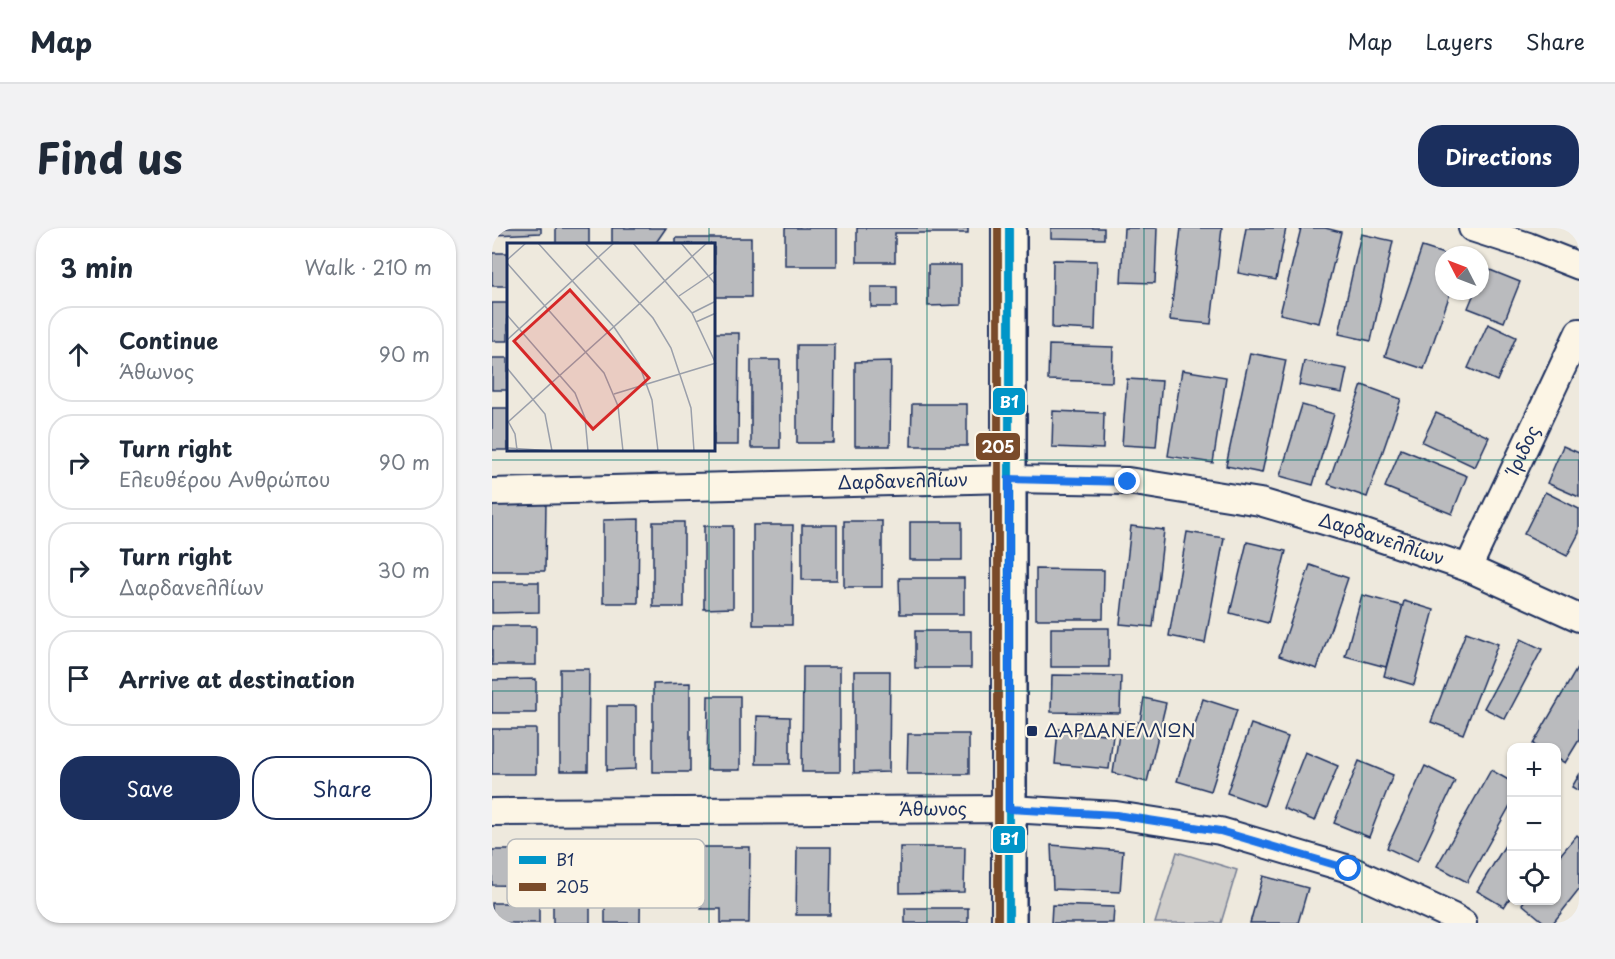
<!DOCTYPE html>
<meta charset="utf-8">
<style>
:root{--surface:#fff;--page:#f2f2f3;--text:#1f2937;--muted:#747a83;--line:#e0e1e3;--accent:#1b2f5e}
body{margin:0;font-family:"Playpen Sans",sans-serif;background:var(--page);color:var(--text)}
.controls{position:absolute;right:18px;bottom:18px;display:grid;overflow:hidden;border-radius:12px;box-shadow:0 2px 4px #0004}
.controls button{width:54px;height:54px;display:grid;place-items:center;padding:0;border:0;border-bottom:2px solid var(--line);background:var(--surface);color:var(--text);font:30px sans-serif}
.compass{position:absolute;left:943px;top:18px;width:54px;height:54px;border-radius:50%;background:var(--surface);box-shadow:0 2px 4px #0004;rotate:312deg}
.stop{position:absolute;width:18px;height:18px;margin:-14px;border:4px solid #1a73e8;border-radius:50%;background:#fff}
.stop.end{background:#1a73e8;border-color:#fff;box-shadow:0 2px 6px #0008}
.list{margin:0;padding:0;list-style:none}
h2{display:flex;justify-content:space-between;align-items:center;height:78px;margin:0;padding:0 24px;font-size:26px}
h2 small{font-size:20px;font-weight:400;color:var(--muted)}
.list li{display:grid;grid-template-columns:39px 1fr auto;gap:18px;align-items:center;box-sizing:border-box;height:96px;margin:0 12px 12px;padding:0 12px;border:2px solid var(--line);border-radius:24px}
.list b{display:block;font-size:22px;white-space:nowrap}
.list p{margin:0;font-size:20px;white-space:nowrap;color:var(--muted)}
.list em{font-size:20px;font-style:normal;color:var(--muted)}
.actions{display:flex;gap:12px;padding:18px 24px}
.actions a{flex:1;padding:14px 0;border:2px solid var(--accent);border-radius:24px;text-align:center;font-size:21px;color:var(--accent)}
.actions .main{background:var(--accent);color:#fff}
.icon{flex:none;width:33px;height:33px;fill:none;stroke:currentColor;stroke-width:2;stroke-linecap:round;stroke-linejoin:round}
.map{position:relative;flex:none;width:1087px;height:695px;overflow:hidden;border-radius:24px}
header{display:flex;align-items:center;gap:36px;box-sizing:border-box;height:84px;padding:0 30px;background:var(--surface);border-bottom:2px solid var(--line)}
header strong{font-size:28px}
nav{display:flex;gap:33px;margin-inline-start:auto;font-size:21px}
.intro{display:flex;align-items:center;justify-content:space-between;box-sizing:border-box;height:144px;padding:0 36px}
h1{margin:0;font-size:42px}
.button{padding:15px 27px;border-radius:24px;background:var(--accent);color:#fff;font-size:21px;font-weight:700}
main{display:flex;gap:36px;padding:0 36px}
aside{flex:1;background:var(--surface);border-radius:24px;box-shadow:0 2px 4px #0004}
.map>svg:first-child{display:block}
.green{fill:#cfcdca;stroke:#757e94;stroke-width:1.5}
.building{fill:#babbbe;stroke:#1b2f5e;stroke-width:1.5}
.lines{fill:none;stroke-linecap:round;stroke-linejoin:round}
.street-casing{stroke:#1b2f5e;stroke-width:30}
.secondary-casing{stroke:#1b2f5e;stroke-width:38}
.street{stroke:#fcf5e5;stroke-width:26}
.secondary{stroke:#fcf5e5;stroke-width:33}
.bus-1-casing{stroke:#fcf5e5;stroke-width:12}
.bus-2-casing{stroke:#fcf5e5;stroke-width:12}
.bus-1{stroke:#0095c8;stroke-width:8}
.bus-2{stroke:#7a4b2a;stroke-width:8}
.route{stroke:#1a73e8;stroke-width:8}
.grid{fill:none;stroke:#0f766e;stroke-width:1.5;stroke-opacity:0.55}
.poi-dot{fill:#1b2f5e;stroke:#fcf5e5;stroke-width:2}
.labels{text-anchor:middle;stroke-width:4.5;stroke-linejoin:round;paint-order:stroke}
.street-label{font-size:18px;fill:#1b2f5e;stroke:#fcf5e5}
.poi-label{font-size:18px;fill:#1b2f5e;stroke:#fcf5e5;text-anchor:start}
.inset-road{fill:none;stroke:#9a9faa;stroke-width:1.5}
.view{fill:#d62828;fill-opacity:0.15;stroke:#d62828;stroke-width:3}
.inset-edge{fill:none;stroke:#1b2f5e;stroke-width:3}
.key{fill:#fcf5e5;stroke:#b8babc;stroke-width:1.5}
.key-label{font-size:16px;fill:#1b2f5e}
.line-badge{stroke:#fcf5e5;stroke-width:2}
.badge-label{font-size:16px;text-anchor:middle;font-weight:bold;fill:#fff}
</style>
<header>
<strong>Map</strong>
<nav><a>Map</a><a>Layers</a><a>Share</a></nav>
</header>
<div class="intro"><h1>Find us</h1><a class="button">Directions</a></div>
<main>
<aside>
<h2>3 min<small>Walk · 210 m</small></h2>
<ul class="list">
<li><svg class="icon" aria-label="ahead" viewBox="0 0 24 24"><path d="M12 20V5M6 11l6-6 6 6"/></svg><div><b>Continue</b><p>Άθωνος</p></div><em>90 m</em></li>
<li><svg class="icon" aria-label="right" viewBox="0 0 24 24"><path d="M7 20v-9h11M14 6l5 5-5 5"/></svg><div><b>Turn right</b><p>Ελευθέρου Ανθρώπου</p></div><em>90 m</em></li>
<li><svg class="icon" aria-label="right" viewBox="0 0 24 24"><path d="M7 20v-9h11M14 6l5 5-5 5"/></svg><div><b>Turn right</b><p>Δαρδανελλίων</p></div><em>30 m</em></li>
<li><svg class="icon" aria-label="arrive" viewBox="0 0 24 24"><path d="M6 21V4h12l-3 4 3 4H6"/></svg><div><b>Arrive at destination</b></div></li>
</ul>
<div class="actions"><a class="main">Save</a><a>Share</a></div>
</aside>
<div class="map">
<svg width="1087" height="695" viewBox="0 0 1087 695">
<rect width="100%" height="100%" fill="#eee9dd"/>
<filter id="ink" filterUnits="userSpaceOnUse"><feTurbulence type="fractalNoise" baseFrequency=".0167" numOctaves="2"/><feDisplacementMap in="SourceGraphic" scale="12" xChannelSelector="R" yChannelSelector="G"/><feConvolveMatrix kernelMatrix="1 2 1 2 8 2 1 2 1" color-interpolation-filters="sRGB"/></filter>
<g filter="url(#ink)">
<path class="green" d="M 685,624 L 745,642 L 729,695 L 663,695 Z"/>
<g class="building">
<path d="M 0,0 L 49,0 L 49,5 L 0,7 Z"/>
<rect x="64" y="0" width="33" height="16"/>
<path d="M 120,0 L 174,0 L 163,16 L 120,16 Z"/>
<rect x="293" y="0" width="52" height="38"/>
<path d="M 365,0 L 476,0 L 476,5 L 403,5 L 403,34 L 365,34 Z"/>
<path d="M 559,0 L 612,0 L 612,11 L 559,10 Z"/>
<path d="M 632,0 L 665,0 L 663,55 L 629,54 Z"/>
<path d="M 689,0 L 730,0 L 719,96 L 678,92 Z"/>
<path d="M 754,0 L 794,0 L 784,52 L 746,45 Z"/>
<path d="M 809,0 L 833,0 L 849,4 L 827,95 L 788,86 Z"/>
<path d="M 869,6 L 901,13 L 879,113 L 847,106 Z"/>
<path d="M 184,10 L 259,10 L 259,69 L 222,69 L 222,16 L 184,16 Z"/>
<path d="M 930,19 L 955,27 L 952,27 L 952,63 L 959,63 L 932,141 L 893,128 Z"/>
<rect x="0" y="25" width="16" height="33"/>
<path d="M 561,32 L 605,33 L 603,102 L 560,100 Z"/>
<path d="M 436,37 L 469,37 L 469,77 L 436,78 Z"/>
<path d="M 993,40 L 1028,54 L 1012,94 L 976,80 L 983,63 L 988,63 L 988,51 Z"/>
<rect x="379" y="59" width="26" height="20"/>
<rect x="0" y="75" width="16" height="38"/>
<path d="M 996,96 L 1024,109 L 1005,153 L 976,140 Z"/>
<path d="M 222,105 L 247,105 L 246,217 L 222,217 Z"/>
<path d="M 305,117 L 343,117 L 342,215 L 305,215 Z"/>
<path d="M 557,117 L 621,119 L 620,154 L 556,152 Z"/>
<path d="M 758,125 L 794,132 L 770,245 L 734,238 Z"/>
<rect x="0" y="130" width="16" height="32"/>
<rect x="259" y="132" width="29" height="88"/>
<path d="M 399,133 L 398,218 L 363,218 L 363,134 Z"/>
<path d="M 812,133 L 855,141 L 850,165 L 807,157 Z"/>
<path d="M 690,142 L 734,149 L 721,235 L 676,228 Z"/>
<path d="M 635,151 L 670,153 L 664,219 L 630,217 Z"/>
<path d="M 870,157 L 909,171 L 875,269 L 836,256 Z"/>
<path d="M 420,176 L 475,176 L 475,218 L 419,218 Z"/>
<path d="M 810,177 L 842,186 L 821,257 L 788,248 Z"/>
<rect x="0" y="180" width="16" height="42"/>
<path d="M 561,183 L 612,185 L 611,221 L 560,219 Z"/>
<path d="M 944,185 L 997,209 L 983,239 L 930,214 Z"/>
<path d="M 1071,218 L 1087,225 L 1087,269 L 1055,255 Z"/>
<path d="M 909,221 L 975,248 L 960,286 L 893,259 Z"/>
<path d="M 1053,264 L 1087,281 L 1087,305 L 1075,328 L 1032,306 Z"/>
<path d="M 54,274 L 53,343 L 0,343 L 0,275 Z"/>
<path d="M 147,291 L 146,375 L 111,375 L 111,292 Z"/>
<rect x="352" y="293" width="38" height="66"/>
<rect x="161" y="294" width="31" height="85"/>
<rect x="418" y="294" width="52" height="38"/>
<path d="M 261,297 L 301,297 L 300,397 L 261,397 Z"/>
<rect x="310" y="297" width="35" height="55"/>
<path d="M 212,298 L 241,298 L 241,380 L 212,381 Z"/>
<path d="M 639,298 L 672,302 L 661,399 L 628,396 Z"/>
<path d="M 695,304 L 732,310 L 713,415 L 677,408 Z"/>
<path d="M 755,314 L 794,323 L 776,395 L 738,385 Z"/>
<path d="M 818,337 L 856,350 L 825,441 L 787,428 Z"/>
<path d="M 544,341 L 612,342 L 611,391 L 544,391 Z"/>
<path d="M 407,350 L 472,350 L 472,386 L 408,386 Z"/>
<path d="M 0,354 L 47,354 L 47,384 L 0,385 Z"/>
<path d="M 870,367 L 911,378 L 894,439 L 853,428 Z"/>
<path d="M 912,373 L 942,382 L 922,457 L 892,448 Z"/>
<rect x="0" y="398" width="44" height="39"/>
<rect x="559" y="400" width="58" height="39"/>
<rect x="423" y="403" width="56" height="37"/>
<path d="M 974,404 L 1006,416 L 971,506 L 939,494 Z"/>
<path d="M 1029,411 L 1050,421 L 1013,491 L 992,480 Z"/>
<path d="M 1087,437 L 1087,512 L 1073,535 L 1064,530 L 1064,520 L 1047,520 L 1041,516 Z"/>
<path d="M 311,439 L 348,439 L 348,544 L 310,544 Z"/>
<path d="M 68,441 L 97,441 L 96,543 L 68,543 Z"/>
<path d="M 362,443 L 398,443 L 397,544 L 362,545 Z"/>
<path d="M 560,447 L 629,448 L 628,485 L 559,484 Z"/>
<path d="M 44,451 L 44,485 L 0,485 L 0,452 Z"/>
<path d="M 198,455 L 198,544 L 161,544 L 161,456 Z"/>
<path d="M 216,468 L 248,468 L 248,542 L 215,542 Z"/>
<path d="M 652,470 L 674,475 L 655,554 L 621,545 L 629,493 L 648,494 Z"/>
<path d="M 711,471 L 745,482 L 719,563 L 685,553 Z"/>
<path d="M 115,478 L 144,478 L 144,541 L 115,542 Z"/>
<path d="M 265,488 L 298,489 L 298,536 L 264,536 Z"/>
<path d="M 759,496 L 796,509 L 772,578 L 735,565 Z"/>
<rect x="0" y="501" width="44" height="45"/>
<path d="M 566,501 L 621,507 L 617,541 L 563,536 Z"/>
<path d="M 416,506 L 477,506 L 477,546 L 415,546 Z"/>
<path d="M 813,524 L 846,538 L 823,593 L 791,580 Z"/>
<path d="M 867,533 L 901,547 L 877,609 L 842,595 Z"/>
<path d="M 933,538 L 963,553 L 925,634 L 895,620 Z"/>
<path d="M 999,542 L 1020,554 L 1020,574 L 975,654 L 945,638 Z"/>
<path d="M 1087,547 L 1087,563 L 1080,559 Z"/>
<path d="M 1020,606 L 1020,667 L 1012,679 L 985,663 Z"/>
<path d="M 1085,607 L 1087,609 L 1087,662 L 1061,695 L 1053,695 L 1030,676 L 1033,672 L 1064,672 L 1064,632 Z"/>
<rect x="61" y="616" width="37" height="79"/>
<path d="M 559,617 L 631,623 L 628,664 L 561,661 Z"/>
<path d="M 113,619 L 149,619 L 148,695 L 113,695 Z"/>
<path d="M 209,619 L 258,619 L 257,695 L 229,695 L 229,681 L 209,681 Z"/>
<path d="M 305,619 L 339,619 L 338,687 L 304,687 Z"/>
<path d="M 408,619 L 473,619 L 472,664 L 408,665 Z"/>
<path d="M 0,622 L 41,622 L 41,658 L 0,657 Z"/>
<path d="M 771,648 L 816,660 L 806,695 L 758,695 Z"/>
<rect x="0" y="675" width="47" height="20"/>
<path d="M 560,677 L 622,679 L 621,695 L 559,695 Z"/>
<rect x="413" y="680" width="63" height="15"/>
</g>
<g class="lines">
<defs>
<g id="street">
<path d="M 980,0 L 1036,18 L 1087,38"/>
<path id="s1" d="M 0,264 L 517,251 L 636,253 L 768,274 L 873,305 L 976,340 L 1087,390"/>
<path id="s2" d="M 976,340 L 1087,104"/>
<path id="s3" d="M 0,584 L 517,581 L 624,587 L 728,603 L 857,641 L 959,688 L 971,695"/>
</g>
<path id="secondary" d="M 517,0 L 517,695"/>
</defs>
<use href="#street" class="street-casing"/>
<use href="#secondary" class="secondary-casing"/>
<use href="#street" class="street"/>
<use href="#secondary" class="secondary"/>
<defs>
<path id="bus-1" d="M 517,0 L 517,695"/>
<path id="bus-2" d="M 506,0 L 506,695"/>
</defs>
<use href="#bus-1" class="bus-1-casing"/>
<use href="#bus-2" class="bus-2-casing"/>
<use href="#bus-1" class="bus-1"/>
<use href="#bus-2" class="bus-2"/>
</g>
</g>
<g class="lines" filter="url(#ink)">
<path class="route" d="M 636,254 L 517,251 L 517,581 L 624,587 L 728,603 L 857,641"/>
</g>
<path class="grid" d="M 217,0 L 217,16M 435,0 L 435,695M 652,0 L 652,695M 870,0 L 870,695M 217,222 L 217,695M 0,232 L 1087,232M 0,463 L 1087,463"/>
<rect class="poi-dot" x="534" y="497" width="12" height="12" rx="3"/>
<g class="labels">
<g class="street-label">
<text dy="6" stroke="none"><textPath href="#s2" startOffset="130">Ίριδος</textPath></text>
<text dy="6" stroke="none"><textPath href="#s1" startOffset="411">Δαρδανελλίων</textPath></text>
<text dy="6" stroke="none"><textPath href="#s1" startOffset="897">Δαρδανελλίων</textPath></text>
<text dy="6" stroke="none"><textPath href="#s3" startOffset="441">Άθωνος</textPath></text>
</g>
<g class="poi-label">
<text x="552" y="509">ΔΑΡΔΑΝΕΛΛΙΩΝ</text>
</g>
</g>
<g transform="translate(15 15)">
<rect width="208" height="208" fill="#eee9dd"/>
<path class="inset-road" d="M 31,0 L 107,84 L 132,121 L 145,157 L 151,208M 78,0 L 146,75 L 164,105 L 184,165 L 187,208M 126,0 L 185,70 L 209,121M 174,0 L 209,42M 0,17 L 19,0M 0,20 L 97,130 L 111,163 L 116,208M 172,53 L 209,28M 185,70 L 209,58M 0,72 L 68,150 L 78,175 L 81,208M 189,79 L 209,70M 0,97 L 107,0M 0,125 L 38,171 L 45,208M 107,151 L 209,120M 1,178 L 8,191 L 10,207M 0,180 L 200,0M 0,205 L 47,208"/>
<path class="view" d="M 63,47 L 142,135 L 86,186 L 7,98 Z"/>
<rect width="208" height="208" class="inset-edge"/>
</g>
<rect x="15" y="611" width="198" height="69" rx="9" class="key"/>
<rect x="27" y="628" width="27" height="8" fill="#0095c8"/>
<rect x="27" y="655" width="27" height="8" fill="#7a4b2a"/>
<g class="key-label">
<text x="64" y="638">Β1</text>
<text x="64" y="665">205</text>
</g>
<g class="line-badge">
<rect x="500" y="159" width="34" height="29" rx="6" fill="#0095c8"/>
<rect x="483" y="204" width="46" height="29" rx="6" fill="#7a4b2a"/>
<rect x="500" y="597" width="34" height="29" rx="6" fill="#0095c8"/>
</g>
<g class="badge-label">
<text x="517" y="180">Β1</text>
<text x="506" y="225">205</text>
<text x="517" y="617">Β1</text>
</g>
</svg>
<div class="controls">
<button>+</button>
<button>−</button>
<button><svg class="icon" aria-label="locate" viewBox="0 0 24 24"><circle cx="12" cy="12" r="6"/><path d="M12 2v4M12 18v4M2 12h4M18 12h4"/></svg></button>
</div>
<svg class="compass" viewBox="-18 -18 36 36"><path d="M0-13l5 13h-10z" fill="#e53935"/><path d="M0 13l5-13h-10z" fill="#747a83"/></svg>
<div class="stop" style="left:857px;top:641px"></div>
<div class="stop end" style="left:636px;top:254px"></div>
</div>
</main>
